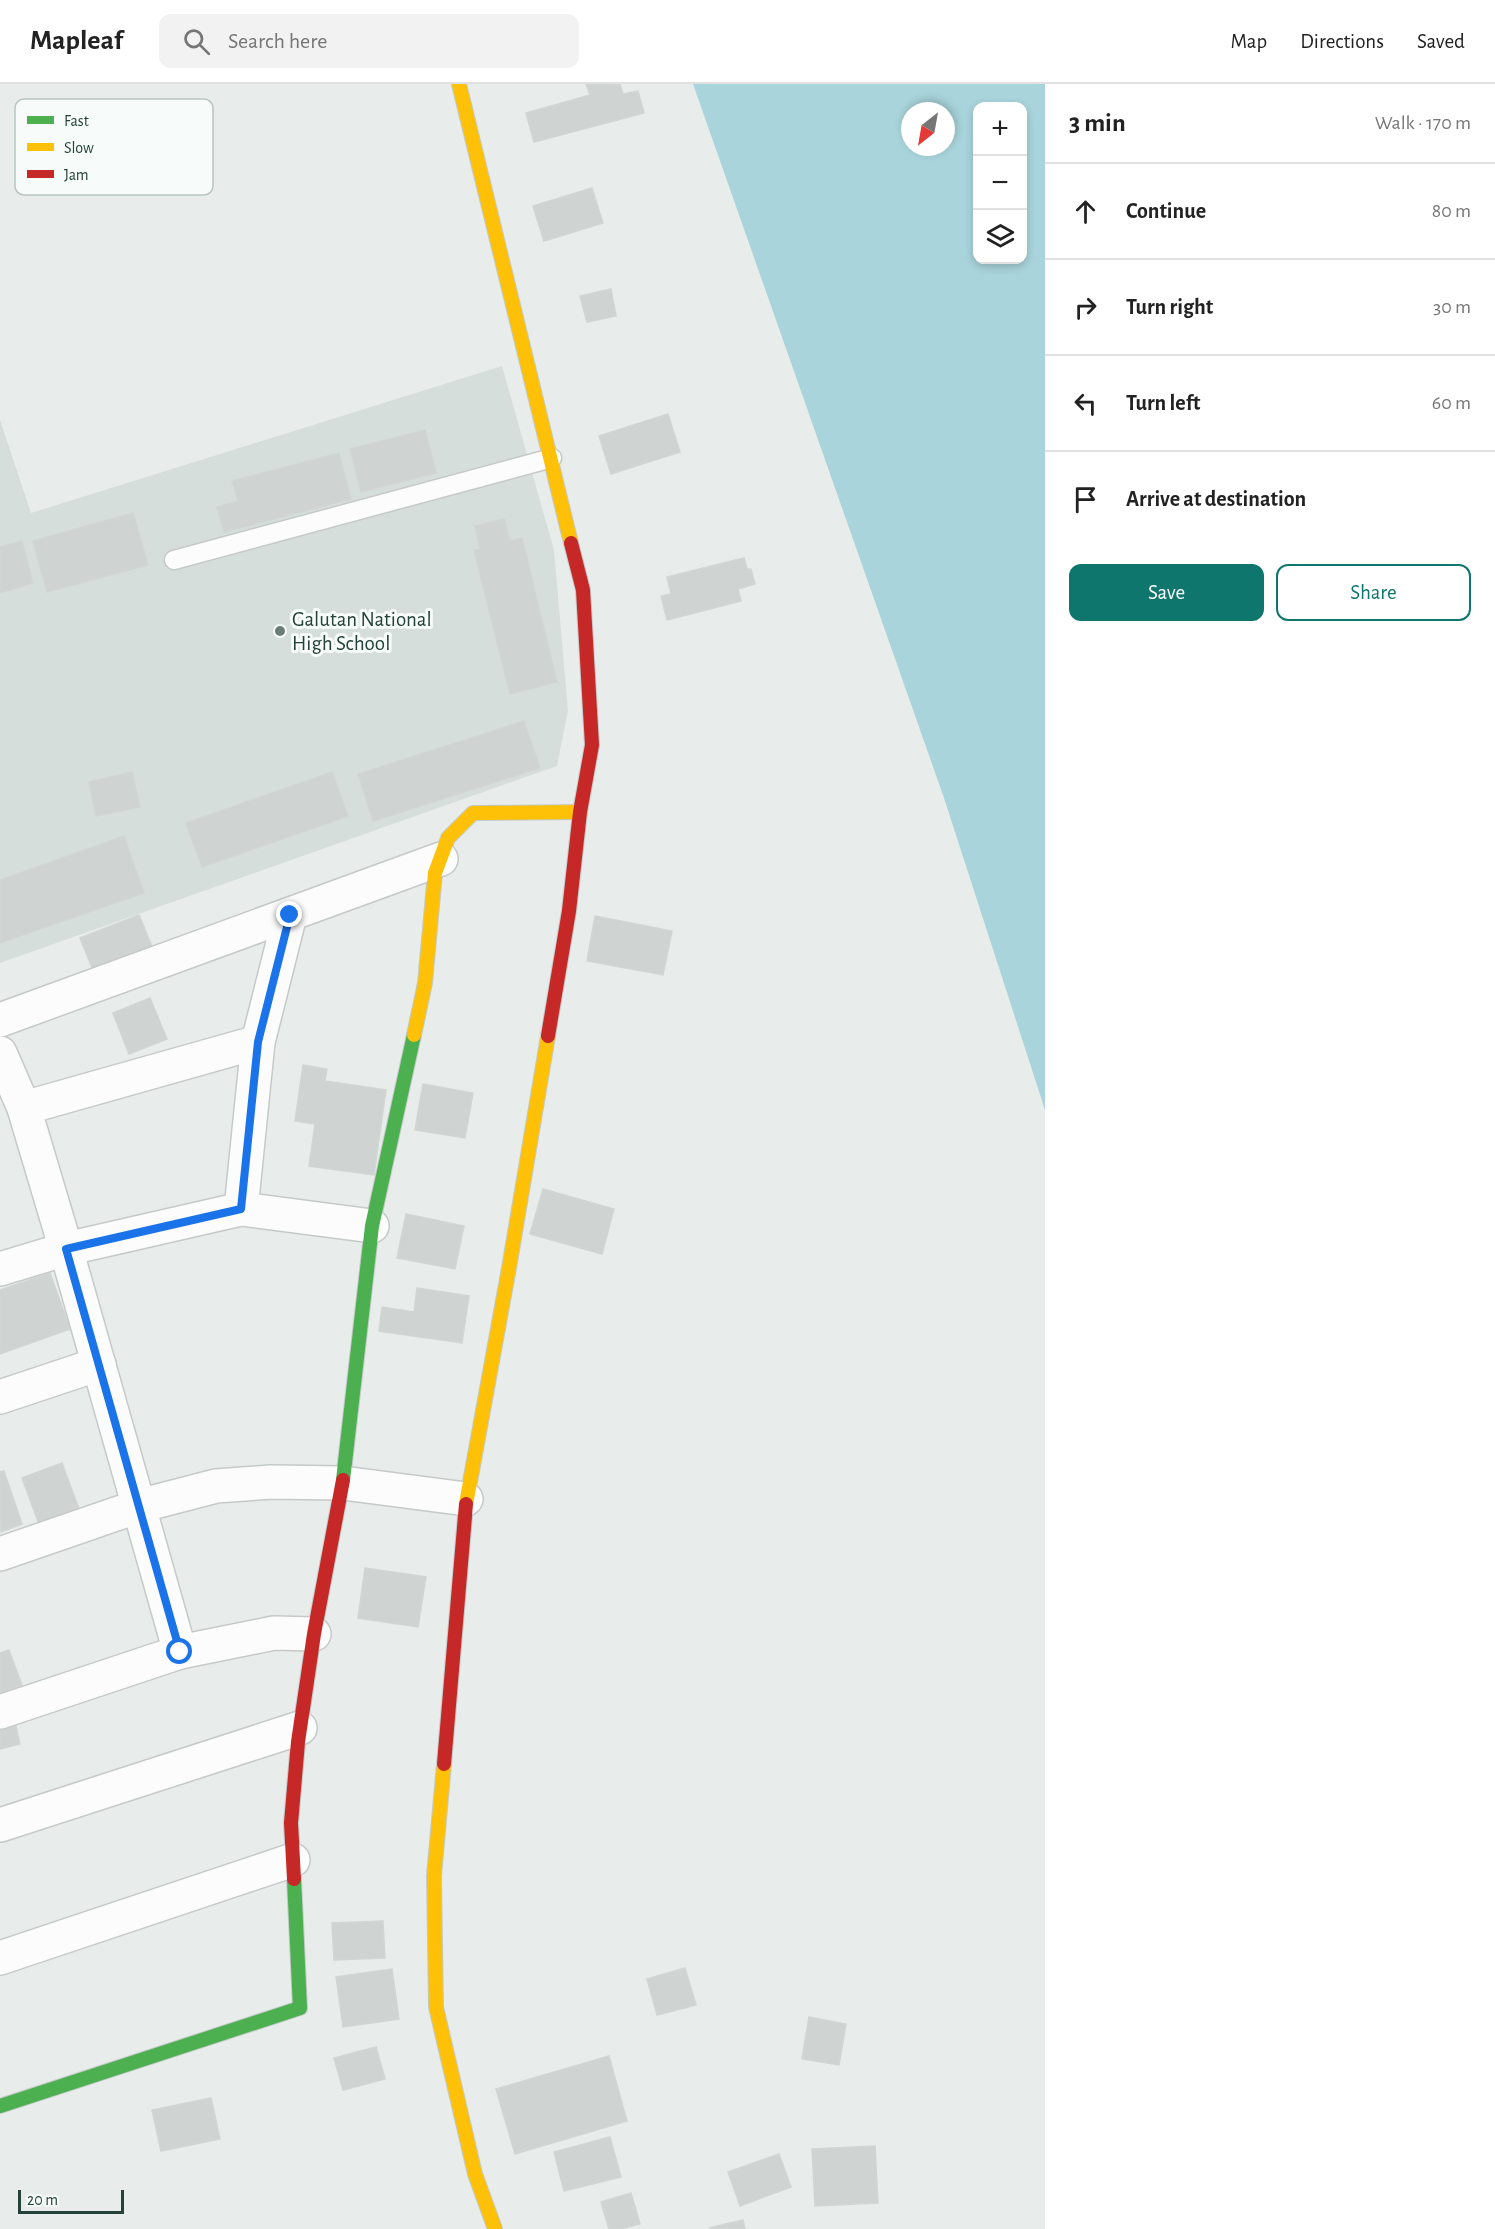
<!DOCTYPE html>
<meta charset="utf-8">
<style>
:root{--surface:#fff;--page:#f2f2f2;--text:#222;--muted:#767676;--line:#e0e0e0;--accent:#0f766e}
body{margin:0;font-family:"Alegreya Sans",sans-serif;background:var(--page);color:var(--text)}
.controls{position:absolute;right:18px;top:18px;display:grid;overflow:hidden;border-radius:12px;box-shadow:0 3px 9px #0003}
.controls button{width:54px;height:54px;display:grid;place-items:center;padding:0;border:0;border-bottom:2px solid var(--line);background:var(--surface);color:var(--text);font:30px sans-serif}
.compass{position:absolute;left:901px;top:18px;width:54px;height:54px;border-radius:50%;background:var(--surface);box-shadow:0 3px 9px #0003;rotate:211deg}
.scale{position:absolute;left:18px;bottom:15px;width:106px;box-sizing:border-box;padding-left:6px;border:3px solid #24423a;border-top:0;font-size:16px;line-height:21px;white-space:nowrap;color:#24423a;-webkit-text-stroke:4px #f7fbf9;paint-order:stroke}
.stop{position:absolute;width:18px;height:18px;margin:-14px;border:4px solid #1a73e8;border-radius:50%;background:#fff}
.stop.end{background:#1a73e8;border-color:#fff;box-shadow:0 2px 6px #0008}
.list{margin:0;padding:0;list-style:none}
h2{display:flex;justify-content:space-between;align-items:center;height:78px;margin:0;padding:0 24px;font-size:26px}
h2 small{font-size:20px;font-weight:400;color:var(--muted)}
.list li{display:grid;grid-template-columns:39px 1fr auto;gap:18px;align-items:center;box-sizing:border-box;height:96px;padding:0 24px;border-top:2px solid var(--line)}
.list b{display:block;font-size:22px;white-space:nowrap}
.list em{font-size:20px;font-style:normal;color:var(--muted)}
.actions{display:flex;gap:12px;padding:18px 24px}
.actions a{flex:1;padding:14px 0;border:2px solid var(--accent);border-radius:12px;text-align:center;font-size:21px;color:var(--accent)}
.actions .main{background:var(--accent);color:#fff}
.icon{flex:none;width:33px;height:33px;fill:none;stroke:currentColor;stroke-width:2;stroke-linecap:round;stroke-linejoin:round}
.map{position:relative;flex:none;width:1045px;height:2145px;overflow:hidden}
header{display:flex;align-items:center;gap:36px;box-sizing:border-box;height:84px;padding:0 30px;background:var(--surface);border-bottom:2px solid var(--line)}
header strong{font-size:28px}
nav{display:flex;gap:33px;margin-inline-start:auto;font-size:21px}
.search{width:420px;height:54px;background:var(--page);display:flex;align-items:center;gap:15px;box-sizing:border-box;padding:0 21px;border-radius:12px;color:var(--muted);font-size:22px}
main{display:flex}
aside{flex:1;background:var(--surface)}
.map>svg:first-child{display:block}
.built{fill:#d6dedb}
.water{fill:#a9d4db;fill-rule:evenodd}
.building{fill:#cfd4d2;stroke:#d1d6d4;stroke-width:1.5}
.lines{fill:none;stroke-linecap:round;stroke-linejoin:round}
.lane-casing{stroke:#c5cac8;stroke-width:21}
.street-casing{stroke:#c5cac8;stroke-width:36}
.fast-casing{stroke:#c3cbc8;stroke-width:16}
.slow-casing{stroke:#c3cbc8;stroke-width:16}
.jam-casing{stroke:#c3cbc8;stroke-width:16}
.lane{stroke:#fcfcfc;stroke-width:18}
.street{stroke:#fcfcfc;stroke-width:33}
.fast{stroke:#4caf50;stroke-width:14}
.slow{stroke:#ffc107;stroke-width:14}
.jam{stroke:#c62828;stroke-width:14}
.route{stroke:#1a73e8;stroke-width:8}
.poi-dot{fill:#697e78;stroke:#f7fbf9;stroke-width:2}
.labels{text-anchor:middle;stroke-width:6;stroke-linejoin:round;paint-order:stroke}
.poi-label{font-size:21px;fill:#24423a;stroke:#f7fbf9;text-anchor:start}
.key{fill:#f7fbf9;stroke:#b8c4c0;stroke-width:1.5}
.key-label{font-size:16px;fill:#24423a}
</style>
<header>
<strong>Mapleaf</strong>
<div class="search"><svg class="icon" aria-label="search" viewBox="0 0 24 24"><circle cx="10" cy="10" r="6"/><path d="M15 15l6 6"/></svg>Search here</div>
<nav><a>Map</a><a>Directions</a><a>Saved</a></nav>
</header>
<main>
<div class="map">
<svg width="1045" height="2145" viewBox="0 0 1045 2145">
<rect width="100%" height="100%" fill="#e8edeb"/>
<path class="built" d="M 502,282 L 554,466 L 568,627 L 557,682 L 0,879 L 0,336 L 31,429 Z"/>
<path class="water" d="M 693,0 L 1045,0 L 1045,1026 L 944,714 ZM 978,22 L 1022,22 L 1022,176 L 978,176 ZM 910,27 L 946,27 L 946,63 L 910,63 Z"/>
<g class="building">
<path d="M 586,0 L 620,0 L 623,10 L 638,7 L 644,29 L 534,58 L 526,29 L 590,11 Z"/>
<path d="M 592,104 L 603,139 L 544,157 L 533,122 Z"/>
<path d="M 611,205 L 616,232 L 587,238 L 580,212 Z"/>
<path d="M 668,330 L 680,368 L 611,390 L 599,352 Z"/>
<path d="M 425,346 L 436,389 L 361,408 L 350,365 Z"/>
<path d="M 339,369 L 351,415 L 224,448 L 217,423 L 238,417 L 232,397 Z"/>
<path d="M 133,429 L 148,481 L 47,508 L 33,457 Z"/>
<path d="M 504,435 L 510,457 L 522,454 L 557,598 L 510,610 L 474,466 L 480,465 L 475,442 Z"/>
<path d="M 22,457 L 33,499 L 0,509 L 0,463 Z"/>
<path d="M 744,474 L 747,485 L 751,485 L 755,500 L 738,505 L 741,517 L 667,536 L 661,512 L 671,510 L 667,493 Z"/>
<path d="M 524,637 L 540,684 L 373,737 L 358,690 Z"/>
<path d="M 132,688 L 140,723 L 96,732 L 89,698 Z"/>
<path d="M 332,688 L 348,732 L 202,783 L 186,739 Z"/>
<path d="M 124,752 L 144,809 L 0,859 L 0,796 Z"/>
<path d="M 139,831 L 156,872 L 97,896 L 80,854 Z"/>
<path d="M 595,832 L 672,847 L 663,891 L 587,877 Z"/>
<path d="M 150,914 L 167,955 L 129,970 L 113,929 Z"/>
<path d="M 303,981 L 327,985 L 325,997 L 386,1006 L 374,1091 L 309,1082 L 315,1040 L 295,1037 Z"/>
<path d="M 423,1000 L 473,1009 L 465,1054 L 415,1046 Z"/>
<path d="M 543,1105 L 614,1125 L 602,1170 L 530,1150 Z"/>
<path d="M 406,1130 L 464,1142 L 455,1185 L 397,1174 Z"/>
<path d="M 50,1189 L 70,1245 L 0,1270 L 0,1206 Z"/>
<path d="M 417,1204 L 469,1212 L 462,1259 L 379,1247 L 382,1223 L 414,1228 Z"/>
<path d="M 62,1379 L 82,1433 L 42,1448 L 22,1394 Z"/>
<path d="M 4,1387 L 22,1440 L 1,1448 L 0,1388 Z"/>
<path d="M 365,1484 L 426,1493 L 418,1543 L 358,1534 Z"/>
<path d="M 9,1566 L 22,1601 L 0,1609 L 0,1569 Z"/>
<path d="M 15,1639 L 20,1660 L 0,1665 L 0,1642 Z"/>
<path d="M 383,1837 L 385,1874 L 334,1876 L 332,1839 Z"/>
<path d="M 685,1884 L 696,1921 L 657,1931 L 647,1895 Z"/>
<path d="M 392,1885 L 399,1935 L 343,1943 L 336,1893 Z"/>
<path d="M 809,1933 L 846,1940 L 839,1981 L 802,1975 Z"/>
<path d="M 376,1963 L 385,1995 L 343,2006 L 334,1974 Z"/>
<path d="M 609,1972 L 627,2037 L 515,2070 L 496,2005 Z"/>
<path d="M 211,2014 L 220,2055 L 161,2067 L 152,2026 Z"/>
<path d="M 610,2053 L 621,2093 L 564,2107 L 554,2068 Z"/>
<path d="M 875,2062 L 878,2119 L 815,2122 L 812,2065 Z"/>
<path d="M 779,2070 L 791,2103 L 740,2122 L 728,2088 Z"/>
<path d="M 631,2109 L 640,2140 L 621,2145 L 609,2145 L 601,2118 Z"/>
<path d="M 743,2136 L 745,2145 L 709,2144 Z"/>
</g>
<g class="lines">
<defs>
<path id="lane" d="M 174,476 L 552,374"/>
<g id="street">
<path d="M 0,936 L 441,775"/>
<path d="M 0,969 L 24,1024 L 66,1165 L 180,1568"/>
<path d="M 24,1024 L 258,958"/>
<path d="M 241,1125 L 258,958 L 290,831"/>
<path d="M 0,1185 L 66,1165 L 241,1125 L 372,1142"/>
<path d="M 0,1313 L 99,1280"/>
<path d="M 0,1470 L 139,1422 L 216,1402 L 271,1398 L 343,1399 L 466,1415"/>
<path d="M 0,1628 L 180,1568 L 274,1549 L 314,1550"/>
<path d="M 0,1741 L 300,1644"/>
<path d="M 0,1874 L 293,1776"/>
</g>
<g id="fast">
<path d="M 343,1396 L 372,1142 L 414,951"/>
<path d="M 0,2022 L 300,1924 L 294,1795"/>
</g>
<g id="slow">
<path d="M 459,0 L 571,459"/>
<path d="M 414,951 L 425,899 L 435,789 L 448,754 L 473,729 L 580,728"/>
<path d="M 466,1420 L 509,1184 L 548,952"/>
<path d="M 444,1680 L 434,1792 L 436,1923 L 475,2090 L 495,2145"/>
</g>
<g id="jam">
<path d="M 548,952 L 569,827 L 580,728 L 592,661 L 583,506 L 571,459"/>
<path d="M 444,1680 L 466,1420"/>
<path d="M 294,1795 L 291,1739 L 298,1658 L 314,1550 L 343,1396"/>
</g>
</defs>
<use href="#lane" class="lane-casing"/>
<use href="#street" class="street-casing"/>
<use href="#fast" class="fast-casing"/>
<use href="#slow" class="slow-casing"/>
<use href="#jam" class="jam-casing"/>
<use href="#lane" class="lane"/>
<use href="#street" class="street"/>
<use href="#fast" class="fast"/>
<use href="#slow" class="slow"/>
<use href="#jam" class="jam"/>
</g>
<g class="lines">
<path class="route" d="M 180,1568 L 66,1165 L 241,1125 L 258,958 L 290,831"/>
</g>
<circle class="poi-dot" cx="280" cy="547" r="6"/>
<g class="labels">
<g class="poi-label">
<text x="292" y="542">Galutan National<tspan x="292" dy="24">High School</tspan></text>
</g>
</g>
<rect x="15" y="15" width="198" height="96" rx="9" class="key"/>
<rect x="27" y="32" width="27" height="8" fill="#4caf50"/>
<rect x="27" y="59" width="27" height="8" fill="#ffc107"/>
<rect x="27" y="86" width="27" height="8" fill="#c62828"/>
<g class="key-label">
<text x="64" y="42">Fast</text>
<text x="64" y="69">Slow</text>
<text x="64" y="96">Jam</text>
</g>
</svg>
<div class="controls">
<button>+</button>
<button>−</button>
<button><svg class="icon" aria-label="layers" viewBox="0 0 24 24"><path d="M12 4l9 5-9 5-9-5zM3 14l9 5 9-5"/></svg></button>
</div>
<svg class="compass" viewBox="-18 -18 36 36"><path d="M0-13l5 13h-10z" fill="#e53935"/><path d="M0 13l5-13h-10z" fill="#767676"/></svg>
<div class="scale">20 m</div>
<div class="stop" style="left:180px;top:1568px"></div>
<div class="stop end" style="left:290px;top:831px"></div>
</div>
<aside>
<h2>3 min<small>Walk · 170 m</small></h2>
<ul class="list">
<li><svg class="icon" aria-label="ahead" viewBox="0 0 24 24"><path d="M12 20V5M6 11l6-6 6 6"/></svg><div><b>Continue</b></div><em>80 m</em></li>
<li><svg class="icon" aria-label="right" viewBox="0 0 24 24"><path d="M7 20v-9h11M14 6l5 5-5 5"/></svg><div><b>Turn right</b></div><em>30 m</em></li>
<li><svg class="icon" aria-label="left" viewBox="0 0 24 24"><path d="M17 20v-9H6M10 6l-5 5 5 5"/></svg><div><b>Turn left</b></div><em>60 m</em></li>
<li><svg class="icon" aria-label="arrive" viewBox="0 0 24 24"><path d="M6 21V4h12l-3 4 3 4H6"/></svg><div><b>Arrive at destination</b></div></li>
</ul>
<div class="actions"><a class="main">Save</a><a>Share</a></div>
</aside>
</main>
